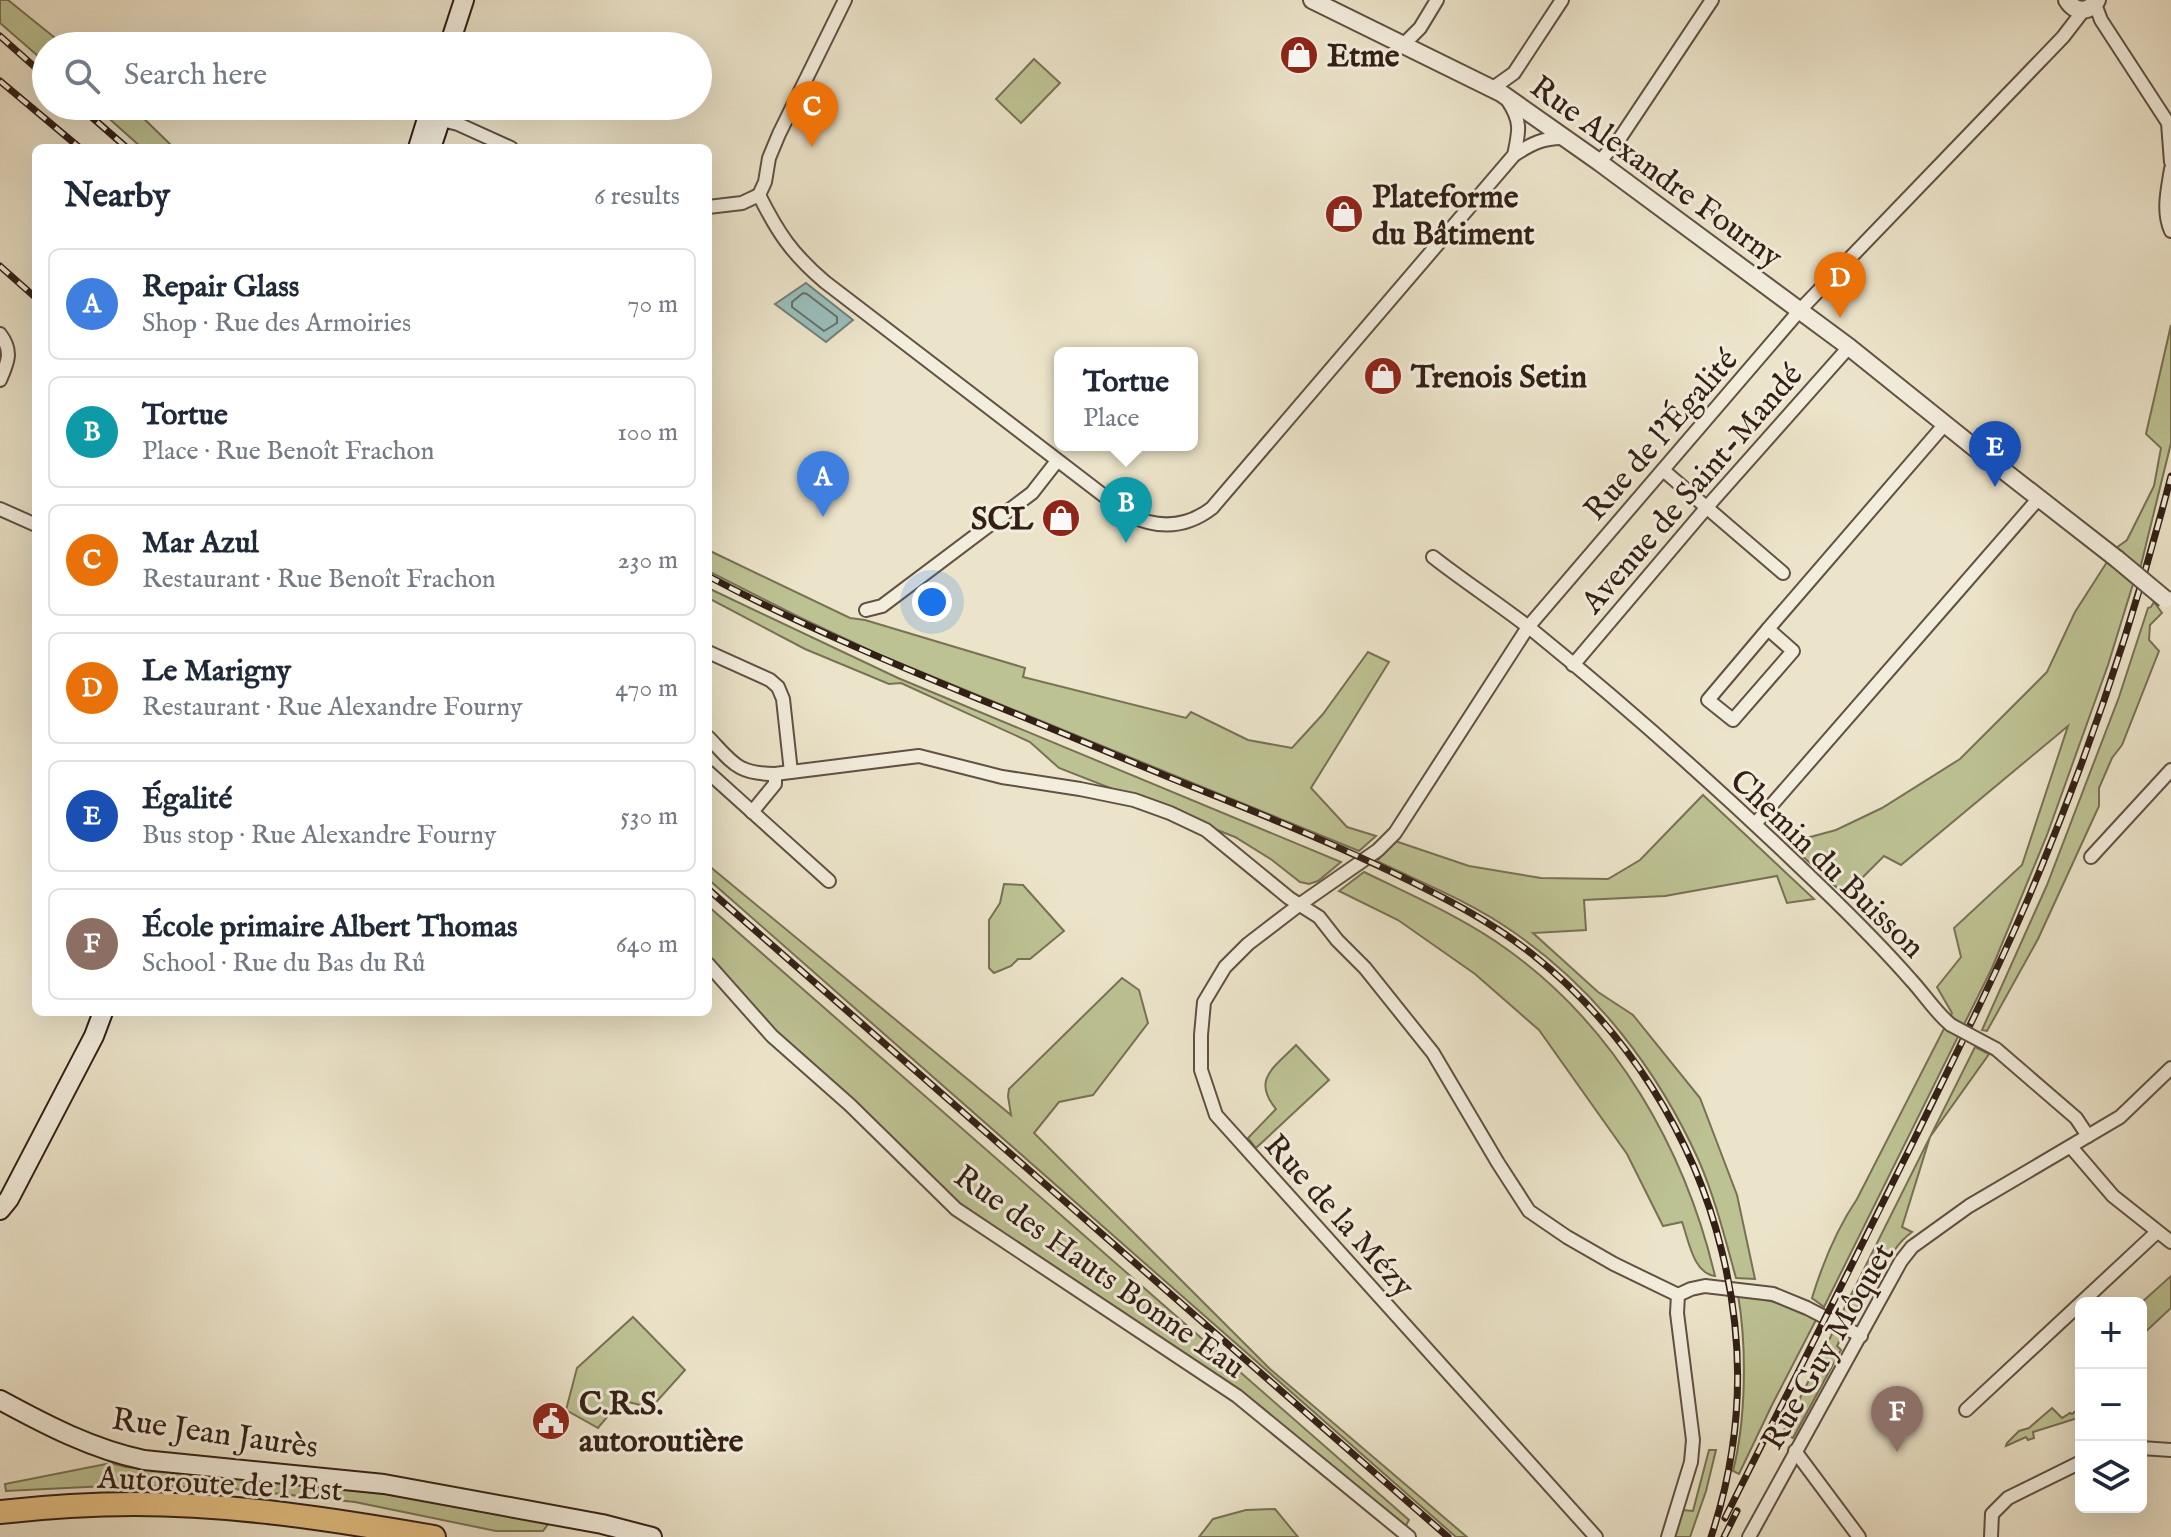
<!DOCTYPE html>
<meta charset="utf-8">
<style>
:root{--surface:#fff;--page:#f6f6f7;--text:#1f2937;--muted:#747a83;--line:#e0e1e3;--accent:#ea580c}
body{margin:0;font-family:"IM FELL English",serif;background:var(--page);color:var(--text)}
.controls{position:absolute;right:24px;bottom:24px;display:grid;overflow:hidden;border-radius:12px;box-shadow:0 8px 32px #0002}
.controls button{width:72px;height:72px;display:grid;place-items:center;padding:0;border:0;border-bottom:2px solid var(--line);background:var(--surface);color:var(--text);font:40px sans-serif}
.you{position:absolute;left:932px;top:602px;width:28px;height:28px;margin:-20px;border:6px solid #fff;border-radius:50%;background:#1a73e8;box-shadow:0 0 0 12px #1a73e833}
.badge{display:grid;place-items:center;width:52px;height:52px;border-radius:50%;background:var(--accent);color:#fff;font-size:26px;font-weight:700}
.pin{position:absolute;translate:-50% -66px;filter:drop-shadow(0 2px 4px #0008)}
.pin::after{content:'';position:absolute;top:42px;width:28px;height:24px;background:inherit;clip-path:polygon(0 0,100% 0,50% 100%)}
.popup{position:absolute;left:1054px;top:347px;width:144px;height:104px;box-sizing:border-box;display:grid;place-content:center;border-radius:12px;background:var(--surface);filter:drop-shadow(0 2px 6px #0005);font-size:26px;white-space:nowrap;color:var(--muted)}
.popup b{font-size:30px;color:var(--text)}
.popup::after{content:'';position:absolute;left:50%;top:100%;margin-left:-16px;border:16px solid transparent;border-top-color:var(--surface)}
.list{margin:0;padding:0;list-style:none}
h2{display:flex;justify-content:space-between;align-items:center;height:104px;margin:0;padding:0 32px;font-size:34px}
h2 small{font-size:26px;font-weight:400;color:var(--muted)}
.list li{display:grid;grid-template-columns:52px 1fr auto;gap:24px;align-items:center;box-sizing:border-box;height:112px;margin:0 16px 16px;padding:0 16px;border:2px solid var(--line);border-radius:12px}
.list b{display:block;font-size:30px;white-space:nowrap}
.list p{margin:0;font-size:26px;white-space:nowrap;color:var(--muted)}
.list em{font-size:26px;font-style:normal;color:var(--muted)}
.icon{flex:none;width:44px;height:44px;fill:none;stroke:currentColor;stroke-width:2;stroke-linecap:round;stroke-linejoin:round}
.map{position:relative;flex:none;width:2171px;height:1537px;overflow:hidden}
.search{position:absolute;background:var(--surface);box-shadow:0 8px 32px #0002;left:32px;top:32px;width:680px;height:88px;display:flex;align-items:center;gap:20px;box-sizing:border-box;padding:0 28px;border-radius:44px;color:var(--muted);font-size:30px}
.panel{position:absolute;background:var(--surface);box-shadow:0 8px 32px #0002;left:32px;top:144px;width:680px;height:872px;border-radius:12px}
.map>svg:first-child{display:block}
.green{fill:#bdc293;stroke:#787154;stroke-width:2}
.water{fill:#99bebb;stroke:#707f79;stroke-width:2}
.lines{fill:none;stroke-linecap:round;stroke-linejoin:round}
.shore{stroke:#666f68;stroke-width:2}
.minor-casing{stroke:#605143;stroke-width:16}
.tertiary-casing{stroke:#605143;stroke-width:20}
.secondary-casing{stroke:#322016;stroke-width:22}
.motorway-casing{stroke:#322016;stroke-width:26}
.minor{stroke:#f3eddd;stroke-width:12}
.tertiary{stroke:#f3eddd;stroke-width:16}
.secondary{stroke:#f3eddd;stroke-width:18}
.motorway{stroke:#e6c285;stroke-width:22}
.rail-casing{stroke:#322016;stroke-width:7}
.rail{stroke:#f3eddd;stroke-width:4;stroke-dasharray:12;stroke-linecap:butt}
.minor-bridge-casing{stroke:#605143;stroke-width:16;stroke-linecap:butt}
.tertiary-bridge-casing{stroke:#605143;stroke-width:20;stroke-linecap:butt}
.minor-bridge{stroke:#f3eddd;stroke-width:12}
.tertiary-bridge{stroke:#f3eddd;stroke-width:16}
.labels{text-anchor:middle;stroke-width:6;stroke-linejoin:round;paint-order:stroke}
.poi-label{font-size:32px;font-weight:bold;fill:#322016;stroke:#f3eddd;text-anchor:start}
.street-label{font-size:32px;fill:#322016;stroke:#f3eddd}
</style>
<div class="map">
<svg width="2171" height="1537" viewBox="0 0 2171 1537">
<rect width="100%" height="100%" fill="#ece4ca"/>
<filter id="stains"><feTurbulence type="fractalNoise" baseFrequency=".0025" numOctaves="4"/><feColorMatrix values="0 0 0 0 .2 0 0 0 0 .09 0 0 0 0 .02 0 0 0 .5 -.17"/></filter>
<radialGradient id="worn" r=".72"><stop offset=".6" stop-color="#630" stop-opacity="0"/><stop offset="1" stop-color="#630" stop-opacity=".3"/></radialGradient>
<g class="green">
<path d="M 0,0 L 8,0 L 65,46 L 46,46 L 46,63 L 0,23 Z"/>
<path d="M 1034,59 L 1060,83 L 1021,123 L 996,99 Z"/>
<path d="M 95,106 L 131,106 L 174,148 L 142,148 Z"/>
<path d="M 2171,325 L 2171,443 L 2140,569 L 2116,548 L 2127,540 L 2154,486 L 2161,448 L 2146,434 Z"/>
<path d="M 708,550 L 850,618 L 865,620 L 1025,668 L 1023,677 L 1186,718 L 1191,712 L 1248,740 L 1292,748 L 1323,714 L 1368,652 L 1389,662 L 1311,788 L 1347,827 L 1376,836 L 1359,851 L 880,655 L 801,618 L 708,571 Z"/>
<path d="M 2107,562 L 2133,584 L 2108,665 L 2047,835 L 1992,968 L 1824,1307 L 1812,1298 C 1823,1262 1836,1230 1857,1199 L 1952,1013 L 1937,987 L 1961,957 L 1954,928 L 2022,865 L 2068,726 L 1901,865 L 1884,856 L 1845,895 L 1788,843 L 1836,830 L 1882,808 L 1960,759 L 2047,672 L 2075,612 Z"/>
<path d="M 708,588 L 898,678 L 1341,862 L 1318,881 L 1309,884 L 1300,882 L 1272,860 L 1235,837 L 1059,768 L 1030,742 L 901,683 L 889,684 L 805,649 L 708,598 Z"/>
<path d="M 2154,602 L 2162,613 L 2150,625 L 2149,640 L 2159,651 L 2122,745 L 2112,758 L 2099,788 L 2099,806 L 2038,939 L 1987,1031 L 1982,1030 L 2047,885 L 2119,697 L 2148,608 L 2151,607 Z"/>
<path d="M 1703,795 L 1814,899 L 1787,903 L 1777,876 L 1665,896 L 1584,900 L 1586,930 L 1533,933 L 1598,992 L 1633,1015 L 1700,1098 L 1737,1195 L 1755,1279 L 1736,1278 C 1725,1238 1715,1198 1699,1161 C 1658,1070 1595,988 1512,931 C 1471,902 1422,883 1377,861 L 1395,841 L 1469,866 L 1541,878 L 1608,879 L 1640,860 Z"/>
<path d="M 708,865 L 1011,1115 L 1008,1096 L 1009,1089 L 1122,978 L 1139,990 L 1148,1023 L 1093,1095 L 1059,1102 L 1034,1133 L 1270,1369 L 1467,1537 L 1456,1537 L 708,879 Z"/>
<path d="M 1364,872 C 1413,896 1464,918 1508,950 C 1616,1028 1685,1149 1715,1276 C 1693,1273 1689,1241 1682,1222 L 1663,1226 L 1627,1154 L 1539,1030 L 1475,974 L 1398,920 L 1339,891 Z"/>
<path d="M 1004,884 L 1023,885 L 1064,931 L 1030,959 L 1018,959 L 1011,966 L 994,973 L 989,968 L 989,920 L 1000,903 Z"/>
<path d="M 708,906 L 1409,1520 L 1404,1529 L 1213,1372 L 959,1212 L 708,966 Z"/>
<path d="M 1296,1045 L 1329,1080 L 1256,1148 L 1248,1138 L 1276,1109 C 1251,1079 1275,1067 1296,1045 Z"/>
<path d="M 1975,1047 L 1989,1054 L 1930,1137 L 1902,1227 L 1912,1232 C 1880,1255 1880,1299 1844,1316 L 1841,1315 Z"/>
<path d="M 2171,1276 L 2171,1308 L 2141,1336 L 2141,1303 Z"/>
<path d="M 1738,1295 L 1776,1302 L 1817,1318 L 1772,1405 L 1739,1474 L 1733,1471 C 1746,1420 1747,1347 1738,1295 Z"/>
<path d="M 633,1317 L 685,1370 L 651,1408 L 621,1400 L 598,1428 L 566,1410 L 577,1368 Z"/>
<path d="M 1835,1328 L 1839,1330 L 1842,1336 L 1837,1346 L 1841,1350 L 1793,1438 L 1783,1432 Z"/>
<path d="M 2052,1408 L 2062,1418 L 2070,1413 L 2072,1414 L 2078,1409 L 2081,1411 L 2081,1417 L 2033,1432 L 2034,1438 L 2028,1440 L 2026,1437 L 2006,1446 L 2007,1443 L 2019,1431 L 2029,1428 Z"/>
<path d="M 1709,1450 L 1716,1450 L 1706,1491 L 1690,1537 L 1674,1537 L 1683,1510 L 1693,1511 Z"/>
<path d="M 111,1463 L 126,1467 L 386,1494 L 549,1523 L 543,1531 L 496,1531 L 355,1502 L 225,1488 L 127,1485 L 6,1491 L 5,1484 Z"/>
<path d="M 1275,1509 L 1298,1537 L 1199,1537 L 1213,1519 L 1246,1510 Z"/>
</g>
<path class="water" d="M 806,283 L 853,320 L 826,342 L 775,304 Z"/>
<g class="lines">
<path class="shore" d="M 803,293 L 807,294 L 837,317 L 837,323 L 824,331 L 792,307 L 792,302 Z"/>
<defs>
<g id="minor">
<path d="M 2095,4 L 2101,20 L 2168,123 L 2171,162"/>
<path d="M 1404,44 L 1420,28 L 1437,0"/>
<path d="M 1493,88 L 1514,73 L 1562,0"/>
<path d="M 442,120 L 458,124 L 511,148"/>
<path d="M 1514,155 C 1531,144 1544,137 1565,138"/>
<path d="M 1599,162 L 1618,141 L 1712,0"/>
<path d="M 2171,169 C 2168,189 2162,211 2171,231"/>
<path d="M 759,195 C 778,233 792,254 825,282 L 1129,515 C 1158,529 1186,528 1212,508 L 1514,155 C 1519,132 1522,122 1508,101"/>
<path d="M 759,195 L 765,182 L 769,158 L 779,134 L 845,0"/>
<path d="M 708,207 L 742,203 L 759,195"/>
<path d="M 0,334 C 13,351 8,362 0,380"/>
<path d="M 1663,470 L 1783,573"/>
<path d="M 0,509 L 36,525"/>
<path d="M 1433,557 C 1465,582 1499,604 1531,629 C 1632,711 1729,798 1822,888 C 1853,918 1883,948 1911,980 C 1925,995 1935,1012 1951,1025"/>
<path d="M 866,610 L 882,606 L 1032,493 L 1057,461"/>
<path d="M 1768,629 L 1945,424"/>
<path d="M 1768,629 L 1793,651 L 1733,720 L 1708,700 Z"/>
<path d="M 708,652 L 770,680 L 778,687 L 783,699 L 791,772"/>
<path d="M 1573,665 L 1707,507 L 1849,347"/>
<path d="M 708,737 C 733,763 737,774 775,774 L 919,756 L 1002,777 L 1080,789 L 1134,800 L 1170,813 L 1206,830 L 1289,898 L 1319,917 L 1337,940 L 1365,968 L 1433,1053 L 1498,1163 L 1529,1211 L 1567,1237 L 1614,1264 L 1678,1295"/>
<path d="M 708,772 L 829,881"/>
<path d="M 752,812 L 775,784 L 775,774"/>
<path d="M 1755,824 L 2039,498"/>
<path d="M 2091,857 L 2171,770"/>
<path d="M 708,964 L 772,1036 L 850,1105 L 956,1209 L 1237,1396 L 1409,1537"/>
<path d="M 1996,1049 L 2076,1118 L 2088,1136"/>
<path d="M 2071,1147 L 2113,1196 L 2171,1242"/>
<path d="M 1678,1295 L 1691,1289 L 1705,1286 L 1773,1294 L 1807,1308 L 1861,1336"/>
<path d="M 1966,1410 L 2157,1232"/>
<path d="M 2141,1448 L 2171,1450"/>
<path d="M 1795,1451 L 1859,1537"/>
<path d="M 1596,1537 L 1216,1115 L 1201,1070 L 1201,1035 L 1204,1002 L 1225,967 L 1248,944 L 1299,905 L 1378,850 L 1395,833 L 1528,627 L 1800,310 L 2063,37 L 2083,11"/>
<path d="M 1668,1537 L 1691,1462 L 1693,1440 L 1677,1313 L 1678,1295"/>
<path d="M 1749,1537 L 1901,1261 L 1912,1247 L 1969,1206 L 2120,1117 L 2171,1068"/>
<path d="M 1991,1537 L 1992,1514 L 2008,1498 L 2081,1462"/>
</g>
<g id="tertiary">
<path d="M 1312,0 L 1501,93 L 1599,162 L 1849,347 L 1981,453 L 2117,559"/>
<path d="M 2067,0 C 2075,13 2089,13 2097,0"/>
</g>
<g id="secondary">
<path d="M 449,46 L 464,0"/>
<path d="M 418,148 L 431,106"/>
<path d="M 431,148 L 445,106"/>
<path d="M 0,1210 L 9,1199 L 94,1036 L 103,1012"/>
<path d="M 0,1400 C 46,1425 92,1449 144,1460 L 384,1484 L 602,1524 L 652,1537"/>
</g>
<path id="motorway" d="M 0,1512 C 45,1507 90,1504 135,1504 C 235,1504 336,1520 434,1537"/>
</defs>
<use href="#minor" class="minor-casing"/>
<use href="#tertiary" class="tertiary-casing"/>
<use href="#secondary" class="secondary-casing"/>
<use href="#motorway" class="motorway-casing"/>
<use href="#minor" class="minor"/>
<use href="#tertiary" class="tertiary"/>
<use href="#secondary" class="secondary"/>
<use href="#motorway" class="motorway"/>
<defs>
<g id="rail">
<path d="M 0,36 L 46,77"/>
<path d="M 0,81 L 80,148"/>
<path d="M 79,106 L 127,148"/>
<path d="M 0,266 L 36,298"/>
<path d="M 708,576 C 796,623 887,661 979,699 C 1054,729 1128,761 1203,791 C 1271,818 1339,846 1404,878 C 1449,900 1493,923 1532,954 C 1626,1029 1694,1135 1722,1252 C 1746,1348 1742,1444 1711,1537"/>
<path d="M 708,889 L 1448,1537"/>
<path d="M 1725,1518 C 1788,1392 1852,1266 1914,1140 C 1953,1060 1993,981 2028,899 C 2086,762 2134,621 2171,476"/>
<path d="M 1724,1537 L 1737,1511"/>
</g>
</defs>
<use href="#rail" class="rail-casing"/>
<use href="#rail" class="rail"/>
<defs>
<path id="minor-bridge" d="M 1951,1025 L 1996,1049"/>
<path id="tertiary-bridge" d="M 2117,559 L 2165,599"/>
</defs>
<use href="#minor-bridge" class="minor-bridge-casing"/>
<use href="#tertiary-bridge" class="tertiary-bridge-casing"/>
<use href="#minor-bridge" class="minor-bridge"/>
<use href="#tertiary-bridge" class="tertiary-bridge"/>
</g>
<defs>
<symbol id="shop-disc" viewBox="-11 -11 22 22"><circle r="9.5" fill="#8f2418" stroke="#f3eddd"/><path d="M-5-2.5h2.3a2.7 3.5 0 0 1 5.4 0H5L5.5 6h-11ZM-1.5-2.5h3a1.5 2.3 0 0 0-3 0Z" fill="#fff"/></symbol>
<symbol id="civic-disc" viewBox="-11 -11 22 22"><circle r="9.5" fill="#8f2418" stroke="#f3eddd"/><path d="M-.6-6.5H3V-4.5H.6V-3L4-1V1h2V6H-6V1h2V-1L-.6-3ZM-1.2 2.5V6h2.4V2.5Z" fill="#fff"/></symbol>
</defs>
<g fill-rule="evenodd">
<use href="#shop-disc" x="1277" y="33" width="44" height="44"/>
<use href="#shop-disc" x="1322" y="192" width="44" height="44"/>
<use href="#shop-disc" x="1361" y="354" width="44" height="44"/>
<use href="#shop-disc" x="1039" y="496" width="44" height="44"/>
<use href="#civic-disc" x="529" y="1399" width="44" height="44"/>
</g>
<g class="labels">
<g class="poi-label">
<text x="1327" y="66">Etme</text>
<text x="1372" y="207">Plateforme<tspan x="1372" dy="37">du Bâtiment</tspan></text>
<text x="1411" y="387">Trenois Setin</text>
<text x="1033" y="529" text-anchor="end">SCL</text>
<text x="579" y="1414">C.R.S.<tspan x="579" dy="37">autoroutière</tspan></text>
</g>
<g class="street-label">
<text transform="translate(1657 171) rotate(36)" y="11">Rue Alexandre Fourny</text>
<text transform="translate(1660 434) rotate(-49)" y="11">Rue de l'Égalité</text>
<text transform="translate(1691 488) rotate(-49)" y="11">Avenue de Saint-Mandé</text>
<text transform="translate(1828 863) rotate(44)" y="11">Chemin du Buisson</text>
<text transform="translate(1340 1215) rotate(48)" y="11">Rue de la Mézy</text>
<text transform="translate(1100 1271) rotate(35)" y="11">Rue des Hauts Bonne Eau</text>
<text transform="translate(1827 1346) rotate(-60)" y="11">Rue Guy Môquet</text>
<text transform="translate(215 1432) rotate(8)" y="11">Rue Jean Jaurès</text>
<text transform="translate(220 1483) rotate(3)" y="11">Autoroute de l’Est</text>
</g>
</g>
<rect width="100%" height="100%" filter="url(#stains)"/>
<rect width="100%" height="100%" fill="url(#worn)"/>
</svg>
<div class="controls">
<button>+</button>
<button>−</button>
<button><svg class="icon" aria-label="layers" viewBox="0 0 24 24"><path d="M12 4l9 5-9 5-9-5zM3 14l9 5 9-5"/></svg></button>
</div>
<div class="you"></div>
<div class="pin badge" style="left:823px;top:517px;background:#3f7fe0">A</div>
<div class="pin badge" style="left:1126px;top:543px;background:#0f9aa8">B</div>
<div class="popup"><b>Tortue</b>Place</div>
<div class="pin badge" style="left:812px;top:147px;background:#e8710a">C</div>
<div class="pin badge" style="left:1840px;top:318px;background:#e8710a">D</div>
<div class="pin badge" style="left:1995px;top:487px;background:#1a4fb4">E</div>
<div class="pin badge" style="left:1897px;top:1452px;background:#8d6e63">F</div>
<div class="search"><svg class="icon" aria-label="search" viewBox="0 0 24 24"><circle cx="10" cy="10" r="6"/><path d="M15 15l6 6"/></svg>Search here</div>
<section class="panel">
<h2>Nearby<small>6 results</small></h2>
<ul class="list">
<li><span class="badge" style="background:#3f7fe0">A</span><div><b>Repair Glass</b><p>Shop · Rue des Armoiries</p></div><em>70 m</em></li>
<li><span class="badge" style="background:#0f9aa8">B</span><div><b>Tortue</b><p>Place · Rue Benoît Frachon</p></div><em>100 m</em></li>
<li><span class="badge" style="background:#e8710a">C</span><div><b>Mar Azul</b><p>Restaurant · Rue Benoît Frachon</p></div><em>230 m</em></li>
<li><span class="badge" style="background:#e8710a">D</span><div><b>Le Marigny</b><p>Restaurant · Rue Alexandre Fourny</p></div><em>470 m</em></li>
<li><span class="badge" style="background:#1a4fb4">E</span><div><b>Égalité</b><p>Bus stop · Rue Alexandre Fourny</p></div><em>530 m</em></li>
<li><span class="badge" style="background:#8d6e63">F</span><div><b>École primaire Albert Thomas</b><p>School · Rue du Bas du Rû</p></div><em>640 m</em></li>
</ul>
</section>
</div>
